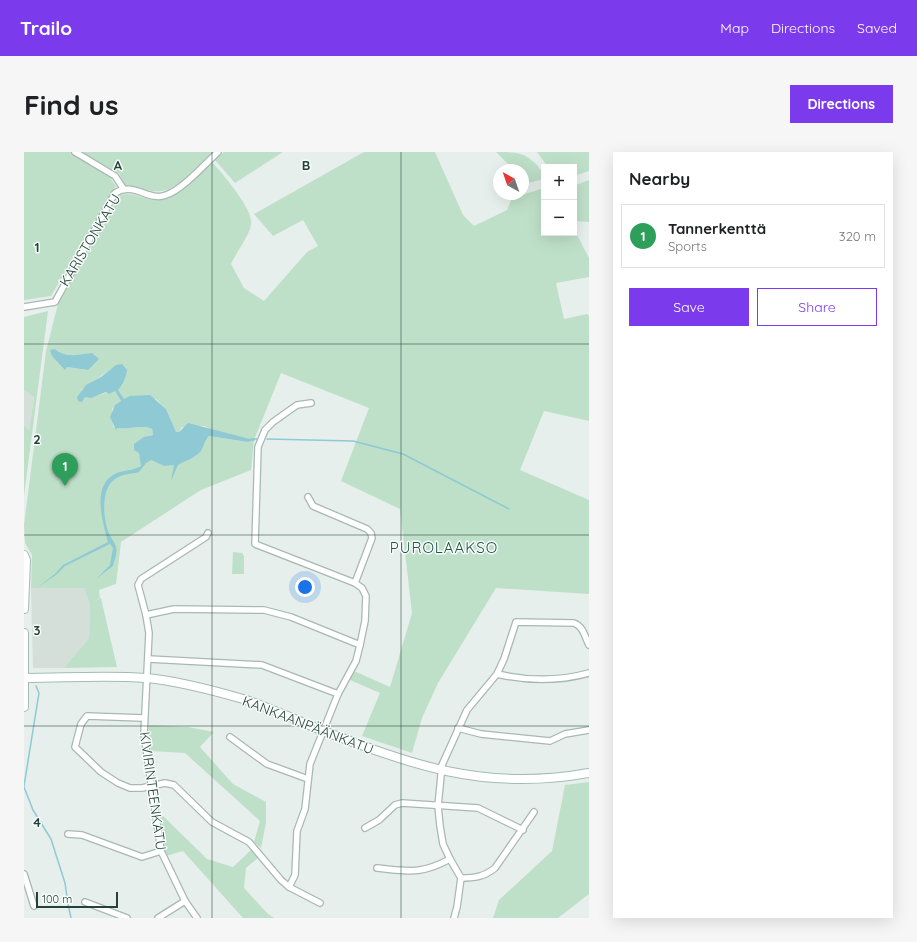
<!DOCTYPE html>
<meta charset="utf-8">
<style>
:root{--surface:#fff;--page:#f6f6f6;--text:#202124;--muted:#757577;--line:#e0e0e0;--accent:#7c3aed}
body{margin:0;font-family:Quicksand,sans-serif;background:var(--page);color:var(--text)}
.controls{position:absolute;right:12px;top:12px;display:grid;overflow:hidden;border-radius:0px;box-shadow:0 4px 16px #0002}
.controls button{width:36px;height:36px;display:grid;place-items:center;padding:0;border:0;border-bottom:1px solid var(--line);background:var(--surface);color:var(--text);font:20px sans-serif}
.compass{position:absolute;left:469px;top:12px;width:36px;height:36px;border-radius:50%;background:var(--surface);box-shadow:0 4px 16px #0002;rotate:320deg}
.scale{position:absolute;left:12px;bottom:10px;width:82px;box-sizing:border-box;padding-left:4px;border:2px solid #24423a;border-top:0;font-size:11px;line-height:14px;white-space:nowrap;color:#24423a;-webkit-text-stroke:3px #f7fbf9;paint-order:stroke}
.you{position:absolute;left:281px;top:435px;width:14px;height:14px;margin:-10px;border:3px solid #fff;border-radius:50%;background:#1a73e8;box-shadow:0 0 0 6px #1a73e833}
.badge{display:grid;place-items:center;width:26px;height:26px;border-radius:50%;background:var(--accent);color:#fff;font-size:13px;font-weight:700}
.pin{position:absolute;translate:-50% -33px;filter:drop-shadow(0 1px 2px #0008)}
.pin::after{content:'';position:absolute;top:21px;width:14px;height:12px;background:inherit;clip-path:polygon(0 0,100% 0,50% 100%)}
.list{margin:0;padding:0;list-style:none}
h2{display:flex;justify-content:space-between;align-items:center;height:52px;margin:0;padding:0 16px;font-size:17px}
h2 small{font-size:13px;font-weight:400;color:var(--muted)}
.list li{display:grid;grid-template-columns:26px 1fr auto;gap:12px;align-items:center;box-sizing:border-box;height:64px;margin:0 8px 8px;padding:0 8px;border:1px solid var(--line);border-radius:0px}
.list b{display:block;font-size:15px;white-space:nowrap}
.list p{margin:0;font-size:13px;white-space:nowrap;color:var(--muted)}
.list em{font-size:13px;font-style:normal;color:var(--muted)}
.actions{display:flex;gap:8px;padding:12px 16px}
.actions a{flex:1;padding:9px 0;border:1px solid var(--accent);border-radius:0px;text-align:center;font-size:14px;color:var(--accent)}
.actions .main{background:var(--accent);color:#fff}
.map{position:relative;flex:none;width:565px;height:766px;overflow:hidden;border-radius:0px}
header{display:flex;align-items:center;gap:24px;box-sizing:border-box;height:56px;padding:0 20px;background:var(--accent);color:#fff}
header strong{font-size:19px}
nav{display:flex;gap:22px;margin-inline-start:auto;font-size:14px}
.intro{display:flex;align-items:center;justify-content:space-between;box-sizing:border-box;height:96px;padding:0 24px}
h1{margin:0;font-size:28px}
.button{padding:10px 18px;border-radius:0px;background:var(--accent);color:#fff;font-size:14px;font-weight:700}
main{display:flex;gap:24px;padding:0 24px}
aside{flex:1;background:var(--surface);border-radius:0px;box-shadow:0 4px 16px #0002}
.map>svg:first-child{display:block}
.built{fill:#d4dfda}
.green{fill:#bfe0c8;fill-rule:evenodd}
.water{fill:#8ec9d4}
.lines{fill:none;stroke-linecap:round;stroke-linejoin:round}
.stream{stroke:#8ec9d4;stroke-width:1.5}
.street-casing{stroke:#a8b8b2;stroke-width:8}
.secondary-casing{stroke:#a4bbb3;stroke-width:10}
.street{stroke:#fff;stroke-width:5.5}
.secondary{stroke:#fff;stroke-width:8}
.grid{fill:none;stroke:#24423a;stroke-width:1;stroke-opacity:0.55}
.labels{text-anchor:middle;stroke-width:3;stroke-linejoin:round;paint-order:stroke}
.street-label{font-size:14px;fill:#24423a;stroke:#f7fbf9}
.neighbourhood-label{font-size:15px;letter-spacing:1px;fill:#1f5548;stroke:#f7fbf9}
.grid-label{font-size:13px;text-anchor:middle;font-weight:bold;fill:#24423a;stroke:#f7fbf9;stroke-width:3;stroke-linejoin:round;paint-order:stroke}
</style>
<header>
<strong>Trailo</strong>
<nav><a>Map</a><a>Directions</a><a>Saved</a></nav>
</header>
<div class="intro"><h1>Find us</h1><a class="button">Directions</a></div>
<main>
<div class="map">
<svg width="565" height="766" viewBox="0 0 565 766">
<rect width="100%" height="100%" fill="#e6efeb"/>
<g class="built">
<path d="M 0,238 L 10,244 L 5,278 L 0,273 Z"/>
<path d="M 7,436 L 60,436 L 66,453 L 65,486 L 40,516 L 9,516 Z"/>
</g>
<g class="green">
<path d="M 0,0 L 46,0 L 86,26 L 92,34 L 27,144 L 0,148 Z"/>
<path d="M 57,0 L 190,0 C 178,11 154,37 138,39 C 125,41 114,34 101,34 L 95,21 Z"/>
<path d="M 200,0 L 259,0 L 211,31 L 191,8 Z"/>
<path d="M 340,0 L 411,0 L 439,63 L 450,74 L 483,58 L 488,46 L 517,37 L 517,42 L 520,42 L 520,81 L 550,81 L 550,77 L 565,106 L 565,125 L 532,131 L 540,167 L 563,162 L 565,164 L 565,269 L 520,259 L 496,318 L 565,348 L 565,442 L 472,436 L 414,531 L 398,566 L 388,601 L 338,584 L 356,541 L 326,528 L 330,519 L 366,535 L 388,461 L 376,357 L 317,329 L 345,256 L 257,221 L 230,288 L 227,318 L 177,338 L 97,390 L 92,432 L 75,438 L 76,446 L 71,449 L 77,446 L 93,515 L 40,516 L 65,486 L 66,453 L 60,436 L 7,436 L 8,403 L 1,391 L 0,373 L 22,199 L 34,152 L 96,43 C 108,40 114,45 126,47 C 150,54 172,25 188,10 C 198,21 231,59 227,73 C 225,84 212,101 207,112 L 220,136 L 240,149 L 283,100 L 294,94 L 279,68 L 249,84 L 230,62 ZM 31,197 C 45,207 52,202 68,201 L 64,218 L 43,215 L 28,204 ZM 87,217 L 94,238 L 100,248 L 132,247 L 142,257 L 152,280 L 155,280 L 158,275 L 180,274 L 188,278 L 229,288 L 224,290 L 185,284 L 179,291 L 178,298 L 166,307 L 154,312 L 140,314 L 127,308 L 117,308 L 115,301 L 123,284 L 129,283 L 128,277 C 117,272 105,278 93,276 L 92,277 L 89,274 L 88,257 L 97,249 L 91,239 C 81,240 71,246 61,245 L 57,238 Z"/>
<path d="M 472,0 C 492,0 501,0 513,13 C 516,18 520,21 520,27 L 504,31 L 499,26 L 499,18 L 490,18 Z"/>
<path d="M 513,0 L 565,0 L 565,19 L 550,24 L 550,15 L 524,15 Z"/>
<path d="M 565,28 L 565,70 L 553,69 L 550,63 L 550,34 Z"/>
<path d="M 24,159 L 0,344 L 0,273 L 5,278 L 10,245 L 0,238 L 0,165 Z"/>
<path d="M 209,400 L 218,401 L 220,404 L 220,422 L 208,422 Z"/>
<path d="M 124,573 L 164,575 L 190,580 L 176,595 L 209,632 L 242,650 L 242,671 L 237,696 L 230,690 L 236,669 L 161,601 L 127,599 Z"/>
<path d="M 565,630 L 565,742 L 534,766 L 469,766 L 475,748 L 528,699 L 541,633 Z"/>
<path d="M 135,660 L 183,707 L 209,715 L 228,697 L 235,705 L 222,716 L 220,736 L 244,762 L 250,766 L 219,766 L 159,699 L 142,704 L 140,698 Z"/>
</g>
<g class="water">
<path d="M 31,197 C 44,207 53,202 68,201 L 75,207 L 64,218 L 43,215 L 41,218 L 28,204 L 26,198 Z"/>
<path d="M 98,212 L 103,218 C 102,226 99,232 94,238 L 100,247 L 106,244 L 126,243 L 142,257 L 152,280 L 155,280 L 164,271 L 230,288 L 224,290 L 185,284 C 180,289 180,294 177,299 C 171,306 161,309 154,313 L 147,329 L 150,313 L 140,314 L 127,308 L 122,311 L 115,320 C 107,322 98,322 91,327 C 77,336 79,365 84,379 C 86,385 91,390 92,395 C 94,400 90,409 89,414 L 72,427 L 86,413 L 89,396 L 86,392 L 41,414 L 32,423 L 13,436 L 31,422 L 39,413 L 84,390 C 79,370 66,332 93,321 C 101,318 111,318 117,314 L 115,301 L 110,298 L 110,292 L 120,285 L 129,283 L 128,277 C 118,272 105,278 93,276 L 92,278 L 86,265 L 91,253 L 97,249 L 91,239 L 85,242 L 82,240 L 67,246 L 61,245 L 58,250 L 54,249 L 53,245 L 62,233 L 77,225 L 92,213 Z"/>
</g>
<g class="lines">
<g class="stream">
<path d="M 243,287 L 329,289 L 379,302 L 485,357"/>
<path d="M 230,288 L 227,287 L 233,287"/>
<path d="M 0,634 L 15,541 L 12,534"/>
<path d="M 0,635 L 9,658 L 27,687 L 41,731 L 43,745"/>
<path d="M 44,752 L 47,766"/>
</g>
<defs>
<g id="street">
<path d="M 51,0 L 91,24 L 99,36"/>
<path d="M 0,155 L 31,150 L 91,41 C 110,29 124,50 142,43 C 159,37 180,13 194,0"/>
<path d="M 284,345 L 289,354 L 343,377 L 347,381 L 348,386 L 331,431"/>
<path d="M 122,463 L 150,457 L 240,458 L 267,465 L 336,493"/>
<path d="M 125,507 L 238,513 L 314,542"/>
<path d="M 473,522 C 503,529 536,529 565,521"/>
<path d="M 119,566 L 63,564 L 57,572 L 51,595 L 77,620 L 94,631 L 106,636 L 118,636 L 141,631 L 150,633 L 188,670 L 225,690 L 257,728 L 265,735 L 296,751"/>
<path d="M 434,576 L 457,582 L 526,589 L 541,582 L 565,578"/>
<path d="M 206,585 L 243,612 L 284,627"/>
<path d="M 341,676 L 355,668 L 371,653 L 378,651 L 454,656 L 499,678"/>
<path d="M 44,682 L 58,683 L 118,705 L 137,699"/>
<path d="M 353,716 C 385,719 396,723 426,707"/>
<path d="M 0,722 L 10,754"/>
<path d="M 437,726 C 450,726 460,725 471,716 L 510,660"/>
<path d="M 265,735 L 271,723 L 273,679 L 281,657 L 286,612 L 314,542 L 332,509 L 336,493 L 341,469 L 342,444 L 338,436 L 331,431 L 231,392 L 234,295 L 241,278 L 249,270 L 273,253 L 287,251"/>
<path d="M 61,750 L 103,766"/>
<path d="M 134,766 L 161,749"/>
<path d="M 173,766 L 161,749 L 137,699 L 120,582 L 125,481 L 122,463 L 114,433 L 117,427 L 182,385 L 184,381"/>
<path d="M 430,766 L 433,755 L 437,726 L 426,707 L 419,692 L 416,674 L 414,654 L 418,613 L 443,558 L 473,522 L 480,507 L 492,470 L 550,471 C 559,474 561,485 565,493"/>
</g>
<g id="secondary">
<path d="M 0,403 L 2,408 L 0,457"/>
<path d="M 0,481 L 0,555"/>
<path d="M 1,526 C 41,526 81,523 122,526 C 154,529 188,538 219,547 C 244,555 268,566 292,576 C 388,613 460,640 565,621"/>
</g>
</defs>
<use href="#street" class="street-casing"/>
<use href="#secondary" class="secondary-casing"/>
<use href="#street" class="street"/>
<use href="#secondary" class="secondary"/>
</g>
<path class="grid" d="M 188,0 L 188,766M 377,0 L 377,766M 0,192 L 565,192M 0,383 L 565,383M 0,574 L 565,574"/>
<g class="labels">
<g class="street-label">
<text transform="translate(66 88) rotate(-59)" y="5">KARISTONKATU</text>
<text transform="translate(284 573) rotate(21)" y="5">KANKAANPÄÄNKATU</text>
<text transform="translate(129 639) rotate(82)" y="5">KIVIRINTEENKATU</text>
</g>
<g class="neighbourhood-label">
<text x="420" y="401">PUROLAAKSO</text>
</g>
</g>
<g class="grid-label">
<text x="94" y="18">A</text>
<text x="282" y="18">B</text>
<text x="13" y="100">1</text>
<text x="13" y="292">2</text>
<text x="13" y="483">3</text>
<text x="13" y="675">4</text>
</g>
</svg>
<div class="controls">
<button>+</button>
<button>−</button>
</div>
<svg class="compass" viewBox="-18 -18 36 36"><path d="M0-13l5 13h-10z" fill="#e53935"/><path d="M0 13l5-13h-10z" fill="#757577"/></svg>
<div class="scale">100 m</div>
<div class="you"></div>
<div class="pin badge" style="left:41px;top:334px;background:#2e9e5b">1</div>
</div>
<aside>
<h2>Nearby<small></small></h2>
<ul class="list">
<li><span class="badge" style="background:#2e9e5b">1</span><div><b>Tannerkenttä</b><p>Sports</p></div><em>320 m</em></li>
</ul>
<div class="actions"><a class="main">Save</a><a>Share</a></div>
</aside>
</main>
